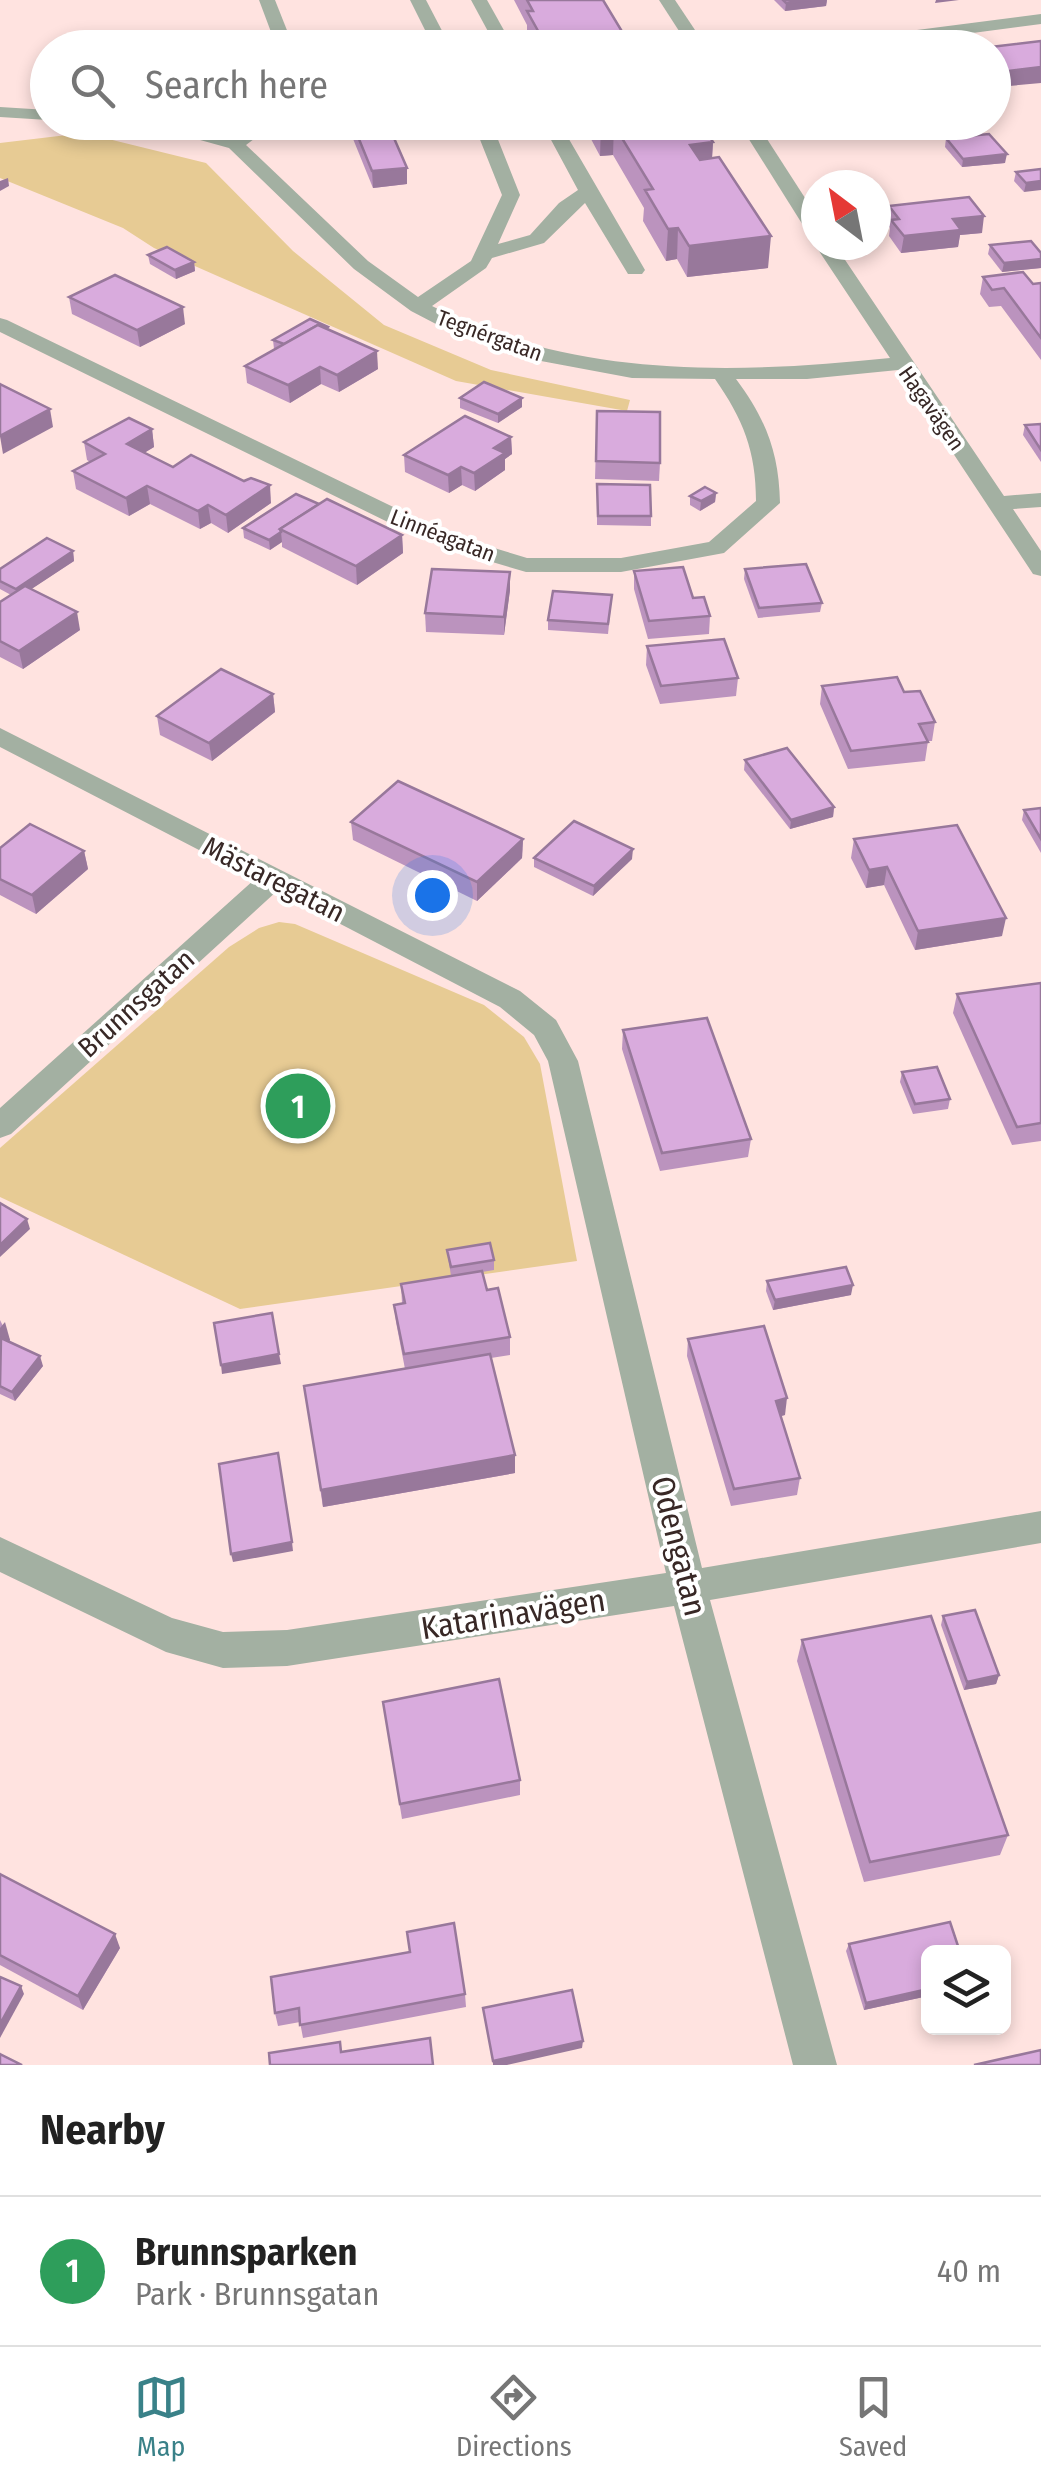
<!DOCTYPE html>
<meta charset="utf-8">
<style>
:root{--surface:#fff;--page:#f2f2f2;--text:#222;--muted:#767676;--line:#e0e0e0;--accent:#398188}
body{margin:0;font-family:"Fira Sans Condensed",sans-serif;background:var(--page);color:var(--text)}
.controls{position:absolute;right:30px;bottom:30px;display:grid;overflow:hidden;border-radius:15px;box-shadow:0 5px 15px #0003}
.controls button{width:90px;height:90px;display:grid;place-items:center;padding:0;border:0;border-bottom:2px solid var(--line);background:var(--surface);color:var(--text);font:50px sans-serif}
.compass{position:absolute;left:801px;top:170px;width:90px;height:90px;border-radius:50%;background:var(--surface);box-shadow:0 5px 15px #0003;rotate:328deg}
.you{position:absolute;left:432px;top:895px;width:35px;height:35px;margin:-25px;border:8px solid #fff;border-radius:50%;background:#1a73e8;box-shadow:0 0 0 15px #1a73e833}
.badge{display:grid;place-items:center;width:65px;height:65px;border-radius:50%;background:var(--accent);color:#fff;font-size:32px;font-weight:700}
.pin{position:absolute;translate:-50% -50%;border:5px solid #fff;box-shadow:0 2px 10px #0006}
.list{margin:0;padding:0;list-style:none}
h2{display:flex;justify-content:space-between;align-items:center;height:130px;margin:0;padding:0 40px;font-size:42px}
h2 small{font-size:32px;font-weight:400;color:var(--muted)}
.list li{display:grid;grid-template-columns:65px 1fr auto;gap:30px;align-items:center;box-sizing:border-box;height:150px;padding:0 40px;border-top:2px solid var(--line)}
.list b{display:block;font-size:38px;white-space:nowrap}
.list p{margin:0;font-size:32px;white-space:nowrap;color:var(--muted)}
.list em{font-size:32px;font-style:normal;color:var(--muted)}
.icon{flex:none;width:55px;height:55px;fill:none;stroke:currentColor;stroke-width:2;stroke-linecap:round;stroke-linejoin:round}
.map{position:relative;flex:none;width:1041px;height:2065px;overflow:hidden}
.search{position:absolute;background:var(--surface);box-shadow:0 5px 15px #0003;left:30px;right:30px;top:30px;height:110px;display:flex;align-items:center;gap:25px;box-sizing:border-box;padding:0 35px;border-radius:55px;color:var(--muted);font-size:38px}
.sheet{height:280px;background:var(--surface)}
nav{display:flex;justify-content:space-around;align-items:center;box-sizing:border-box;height:140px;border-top:2px solid var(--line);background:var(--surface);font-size:28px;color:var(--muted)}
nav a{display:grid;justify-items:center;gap:5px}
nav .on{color:var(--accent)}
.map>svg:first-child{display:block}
.green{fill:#e7cb94}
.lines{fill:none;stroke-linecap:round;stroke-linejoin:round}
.minor{fill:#a3b0a2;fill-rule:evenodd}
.wall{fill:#bb93be}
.shaded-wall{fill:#98789b}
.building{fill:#d9abdd;stroke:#98789b;stroke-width:2.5}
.labels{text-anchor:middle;stroke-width:8;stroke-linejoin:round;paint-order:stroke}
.far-street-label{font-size:22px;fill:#382826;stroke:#fff}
.street-label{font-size:28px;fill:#382826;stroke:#fff}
.near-street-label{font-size:32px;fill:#382826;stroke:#fff}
</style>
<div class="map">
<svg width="1041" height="2065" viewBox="0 0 1041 2065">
<rect width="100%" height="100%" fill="#ffe3e0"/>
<g class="green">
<path d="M 84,133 L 206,163 L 293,251 L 384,325 L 491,370 L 630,400 L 627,411 L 456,381 L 154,248 L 123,228 L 0,178 L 0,143 Z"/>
<path d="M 279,922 L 295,924 L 484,1005 L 524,1037 L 540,1064 L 577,1261 L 240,1309 L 0,1197 L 0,1148 L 229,947 L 259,928 Z"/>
</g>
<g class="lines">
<g class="minor">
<path d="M 259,0 L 275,0 L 294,48 L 277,48 Z"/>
<path d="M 410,0 L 426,0 L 451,48 L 434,48 Z"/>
<path d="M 471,0 L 487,0 L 514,48 L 497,48 Z"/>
<path d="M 659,0 L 675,0 L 707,48 L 690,48 Z"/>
<path d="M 1041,14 L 1041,24 L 859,48 L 808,48 L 816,43 Z"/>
<path d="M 0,107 L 48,110 L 48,120 L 0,117 Z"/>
<path d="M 135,122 L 169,122 L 232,138 L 255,122 L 277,122 L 246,145 L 368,261 L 418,297 L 471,261 L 502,195 L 473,122 L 491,122 L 520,195 L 498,244 L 530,235 L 559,203 L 578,190 L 543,125 L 559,122 L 645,270 L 642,274 L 628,274 L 585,203 L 544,243 L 492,258 L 486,268 L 432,306 C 573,379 736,374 890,358 L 815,245 L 835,245 L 1004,496 L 1041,493 L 1041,507 L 1013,509 L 1041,551 L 1041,576 L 1033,574 L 898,370 L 807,379 L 736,379 C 766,419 779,453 780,503 L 724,553 L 621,572 L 526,572 L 445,548 L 400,528 L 0,332 L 0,318 L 7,320 L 416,518 L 461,538 L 527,558 L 621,558 L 709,542 L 756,501 C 756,451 743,419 715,379 L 632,378 L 541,361 L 459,336 L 411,311 L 354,269 L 229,148 Z"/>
<path d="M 738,122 L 756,122 L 816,215 L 816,236 L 806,230 Z"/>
<path d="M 0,728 L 520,991 L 556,1020 L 578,1061 L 702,1568 L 1041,1511 L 1041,1543 L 710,1600 L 837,2065 L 793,2065 L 674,1606 L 287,1666 L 223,1668 L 166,1652 L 0,1572 L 0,1537 L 172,1618 L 223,1632 L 287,1630 L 666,1573 L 548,1061 L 534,1035 L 500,1007 L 277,891 L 11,1134 L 0,1138 L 0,1108 L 255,879 L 0,747 Z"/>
</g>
</g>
<g class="wall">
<path d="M 514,0 L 603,0 L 632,48 L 533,48 L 527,36 L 527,25 Z"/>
<path d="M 774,0 L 827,0 L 826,6 L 785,11 Z"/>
<path d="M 1041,41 L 998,87 L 994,83 L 994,48 Z"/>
<path d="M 348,122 L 387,122 L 407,184 L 373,188 L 349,129 Z"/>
<path d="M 582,122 L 700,122 L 713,142 L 712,158 L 768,268 L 687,277 L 677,259 L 666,261 L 643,221 L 644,208 L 613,155 L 600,156 Z"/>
<path d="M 946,138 L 1005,163 L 962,167 L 945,147 Z"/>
<path d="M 1041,169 L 1024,192 L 1014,181 L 1016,172 Z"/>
<path d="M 889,206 L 982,233 L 960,235 L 958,247 L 901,253 L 889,236 L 890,228 L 887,223 Z"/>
<path d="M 990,245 L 1041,253 L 1041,268 L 1002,272 L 988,254 Z"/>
<path d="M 148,255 L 194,262 L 195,271 L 176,279 L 150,264 Z"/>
<path d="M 983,277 L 1033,284 L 1041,283 L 1041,360 L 1001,306 L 989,307 L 980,294 Z"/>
<path d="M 69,297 L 185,324 L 140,347 L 72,314 Z"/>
<path d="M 329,330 L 378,369 L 339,392 L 321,384 L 290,403 L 247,383 L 245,366 L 274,349 L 273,340 Z"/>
<path d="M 460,398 L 522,407 L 498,423 L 460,408 Z"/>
<path d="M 597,411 L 660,463 L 659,481 L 595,479 Z"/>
<path d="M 1041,424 L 1041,462 L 1023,435 L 1025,425 Z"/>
<path d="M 152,429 L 154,447 L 144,453 L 173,467 L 271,503 L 228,533 L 211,523 L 200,529 L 150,504 L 129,516 L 76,489 L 73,471 L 90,462 L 87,460 L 84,442 Z"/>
<path d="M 511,437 L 512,454 L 505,459 L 505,470 L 475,491 L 462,485 L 449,493 L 405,472 L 404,455 Z"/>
<path d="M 597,484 L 651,516 L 651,526 L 597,525 Z"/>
<path d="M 716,493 L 715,502 L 700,511 L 690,505 L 690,496 Z"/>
<path d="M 319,504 L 402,535 L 403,553 L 357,585 L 282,547 L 282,542 L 270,550 L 244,538 L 243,528 Z"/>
<path d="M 73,551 L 74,561 L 31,589 L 80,630 L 23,669 L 0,657 L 0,602 L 11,595 L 0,589 L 0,569 Z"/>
<path d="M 745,569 L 822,603 L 820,612 L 758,618 L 744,579 Z"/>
<path d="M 634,571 L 693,598 L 710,616 L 709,634 L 648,639 L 634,589 Z"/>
<path d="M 510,590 L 504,635 L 426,632 L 425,613 Z"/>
<path d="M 612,595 L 608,634 L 548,630 L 548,620 Z"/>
<path d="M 647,646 L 738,678 L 736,696 L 660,704 L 646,665 Z"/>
<path d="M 822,686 L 904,692 L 935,722 L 932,741 L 928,741 L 925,761 L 848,769 L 820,704 Z"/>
<path d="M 273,694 L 275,712 L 212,761 L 160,735 L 157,716 Z"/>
<path d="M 745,760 L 834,807 L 833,817 L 790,829 L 744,770 Z"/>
<path d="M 1041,808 L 1041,853 L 1022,820 L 1024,810 Z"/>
<path d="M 351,822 L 523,839 L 522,858 L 477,901 L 353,840 Z"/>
<path d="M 854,839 L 1002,936 L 915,950 L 884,885 L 866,888 L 851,858 Z"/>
<path d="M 0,848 L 84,851 L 88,869 L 36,914 L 0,895 Z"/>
<path d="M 534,858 L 632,859 L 593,896 L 534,867 Z"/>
<path d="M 1041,983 L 1041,1141 L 1012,1145 L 953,1013 L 957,994 Z"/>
<path d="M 623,1030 L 751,1139 L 748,1157 L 660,1171 L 622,1049 Z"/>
<path d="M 902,1072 L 950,1099 L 948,1109 L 913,1114 L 900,1082 Z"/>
<path d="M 447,1250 L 494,1260 L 494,1270 L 482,1272 L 487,1290 L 510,1337 L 510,1355 L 491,1358 L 515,1455 L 515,1473 L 323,1507 L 304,1386 L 405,1369 L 396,1322 L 394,1305 L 402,1303 L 401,1284 L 451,1276 Z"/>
<path d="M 767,1281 L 851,1295 L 773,1310 L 766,1291 Z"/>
<path d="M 0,1320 L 10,1340 L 9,1342 L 43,1366 L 15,1401 L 0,1394 Z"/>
<path d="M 688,1339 L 785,1415 L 781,1416 L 800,1478 L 797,1495 L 731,1506 L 687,1356 Z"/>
<path d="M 943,1616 L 999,1675 L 996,1684 L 964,1690 L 941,1625 Z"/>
<path d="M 802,1640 L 1008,1835 L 1000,1855 L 864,1882 L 797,1661 Z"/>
<path d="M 383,1702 L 520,1780 L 520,1795 L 402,1819 Z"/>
<path d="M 0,1874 L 120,1948 L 83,2010 L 0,1965 Z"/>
<path d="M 849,1944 L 928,1952 L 928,1996 L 864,2010 L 846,1951 Z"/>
<path d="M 271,1977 L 465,1994 L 466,2007 L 303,2038 L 300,2022 L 278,2026 L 275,2013 Z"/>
</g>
<g class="shaded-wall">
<path d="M 810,0 L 827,0 L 826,6 L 785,11 L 786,3 Z"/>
<path d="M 936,0 L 959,0 L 935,3 Z"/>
<path d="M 1041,67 L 1041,83 L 998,87 L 1001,72 Z"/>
<path d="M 614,125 L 613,155 L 600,156 L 601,126 Z"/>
<path d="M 713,142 L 711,173 L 689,175 L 690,145 Z"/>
<path d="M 1007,154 L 1005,163 L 962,167 L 963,159 Z"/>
<path d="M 407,168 L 407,184 L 373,188 L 372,171 Z"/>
<path d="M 8,178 L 9,186 L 0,191 L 0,181 Z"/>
<path d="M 1041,181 L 1041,190 L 1024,192 L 1026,183 Z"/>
<path d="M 984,216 L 982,233 L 960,235 L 958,247 L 901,253 L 904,236 L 953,219 Z"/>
<path d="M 678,228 L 677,259 L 666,261 L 668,229 Z"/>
<path d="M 771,236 L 768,268 L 687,277 L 689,246 Z"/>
<path d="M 1041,259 L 1041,268 L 1002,272 L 1004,263 Z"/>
<path d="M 194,262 L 195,271 L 176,279 L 175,270 Z"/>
<path d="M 183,307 L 185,324 L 140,347 L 137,330 Z"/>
<path d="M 377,351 L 378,369 L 339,392 L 337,375 Z"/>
<path d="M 320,367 L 321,384 L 290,403 L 288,385 Z"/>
<path d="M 522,398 L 522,407 L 498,423 L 498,414 Z"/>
<path d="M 50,409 L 53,427 L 3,454 L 0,436 Z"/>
<path d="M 152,429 L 154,447 L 129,462 L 127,444 Z"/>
<path d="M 511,437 L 512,454 L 505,459 L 505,470 L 475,491 L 474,473 L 494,448 Z"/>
<path d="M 461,467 L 462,485 L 449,493 L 448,475 Z"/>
<path d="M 270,485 L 271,503 L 228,533 L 226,515 Z"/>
<path d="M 147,486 L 150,504 L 129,516 L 126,498 Z"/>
<path d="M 716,493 L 715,502 L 700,511 L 701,501 Z"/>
<path d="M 208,505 L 211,523 L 200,529 L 198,511 Z"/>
<path d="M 281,532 L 282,542 L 270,550 L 269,540 Z"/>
<path d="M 402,535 L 403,553 L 357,585 L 356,566 Z"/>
<path d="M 73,551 L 74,561 L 18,598 L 16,589 Z"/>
<path d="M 510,572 L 510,590 L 504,635 L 504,617 Z"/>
<path d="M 77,612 L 80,630 L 23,669 L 19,651 Z"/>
<path d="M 273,694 L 275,712 L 212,761 L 209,743 Z"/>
<path d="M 834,807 L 833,817 L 790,829 L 791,820 Z"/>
<path d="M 523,839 L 522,858 L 477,901 L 477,882 Z"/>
<path d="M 633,849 L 632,859 L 593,896 L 594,886 Z"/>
<path d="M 84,851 L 88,869 L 36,914 L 32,895 Z"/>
<path d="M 887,867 L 884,885 L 866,888 L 869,870 Z"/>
<path d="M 1006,918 L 1002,936 L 915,950 L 918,931 Z"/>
<path d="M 27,1219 L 30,1229 L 0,1257 L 0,1245 Z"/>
<path d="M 853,1285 L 851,1295 L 773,1310 L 775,1300 Z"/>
<path d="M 5,1322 L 10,1340 L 0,1353 L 0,1328 Z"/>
<path d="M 279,1354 L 281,1364 L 222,1374 L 221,1365 Z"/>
<path d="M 40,1356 L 43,1366 L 15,1401 L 12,1392 Z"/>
<path d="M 787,1398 L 785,1415 L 773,1418 L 776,1401 Z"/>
<path d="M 515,1455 L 515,1473 L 323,1507 L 321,1490 Z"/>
<path d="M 292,1542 L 293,1551 L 233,1562 L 231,1554 Z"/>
<path d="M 999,1675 L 996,1684 L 964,1690 L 967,1682 Z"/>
<path d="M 115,1934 L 120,1948 L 83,2010 L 78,1996 Z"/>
<path d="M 21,1986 L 24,1994 L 0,2038 L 0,2024 Z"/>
<path d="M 928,1989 L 928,1996 L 864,2010 L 866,2003 Z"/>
<path d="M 583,2041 L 582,2048 L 507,2065 L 493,2065 L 493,2061 Z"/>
</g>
<g class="building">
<path d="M 527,0 L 603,0 L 632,48 L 557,48 L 551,37 L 542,38 L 527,11 L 533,11 Z"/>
<path d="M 783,0 L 810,0 L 786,3 Z"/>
<path d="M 1041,41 L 1041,67 L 1001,72 L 994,64 L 994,48 L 982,48 Z"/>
<path d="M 352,122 L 387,122 L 407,168 L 372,171 Z"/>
<path d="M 599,122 L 700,122 L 713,142 L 690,145 L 700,160 L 719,157 L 771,236 L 689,246 L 678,228 L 668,229 L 645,190 L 653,189 L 614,125 L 601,126 Z"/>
<path d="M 989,134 L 1007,154 L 963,159 L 946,138 Z"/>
<path d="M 1041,169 L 1041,181 L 1026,183 L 1016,172 Z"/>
<path d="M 969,197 L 984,216 L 953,219 L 961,230 L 904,236 L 891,220 L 899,219 L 889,206 Z"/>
<path d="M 1031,241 L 1041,253 L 1041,259 L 1004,263 L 990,245 Z"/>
<path d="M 167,247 L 194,262 L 175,270 L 148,255 Z"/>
<path d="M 1023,272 L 1033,284 L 1041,283 L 1041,338 L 1004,288 L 992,290 L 983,277 Z"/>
<path d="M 115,275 L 183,307 L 137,330 L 69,297 Z"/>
<path d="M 310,319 L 328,327 L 326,329 L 318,325 L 284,344 L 273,340 Z"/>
<path d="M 318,325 L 377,351 L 337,375 L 320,367 L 288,385 L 245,366 Z"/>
<path d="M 484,382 L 522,398 L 498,414 L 460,398 Z"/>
<path d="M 0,384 L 50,409 L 0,436 Z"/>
<path d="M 597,411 L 660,412 L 660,463 L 596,461 Z"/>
<path d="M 465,416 L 511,437 L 494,448 L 505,453 L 474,473 L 461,467 L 448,475 L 404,455 Z"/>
<path d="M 129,418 L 152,429 L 127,444 L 173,467 L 191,455 L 244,481 L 251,478 L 270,485 L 226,515 L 208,505 L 198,511 L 147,486 L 126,498 L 73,471 L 105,454 L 84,442 Z"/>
<path d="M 1041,424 L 1041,450 L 1025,425 Z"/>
<path d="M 597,484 L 650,485 L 651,516 L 598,516 Z"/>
<path d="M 705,487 L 716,493 L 701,501 L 690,496 Z"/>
<path d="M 296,494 L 319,504 L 280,529 L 281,532 L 269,540 L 243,528 Z"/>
<path d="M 327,499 L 402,535 L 356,566 L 280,529 Z"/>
<path d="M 47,538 L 73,551 L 16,589 L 0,581 L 0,569 Z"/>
<path d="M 806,564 L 822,603 L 759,608 L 745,569 Z"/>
<path d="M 683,567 L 693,598 L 704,597 L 710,616 L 649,621 L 634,571 Z"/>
<path d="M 432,569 L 510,572 L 504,617 L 425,613 Z"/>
<path d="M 25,586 L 77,612 L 19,651 L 0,641 L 0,602 Z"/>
<path d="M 553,591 L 612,595 L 608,624 L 548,620 Z"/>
<path d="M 724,639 L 738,678 L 661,686 L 647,646 Z"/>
<path d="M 221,669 L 273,694 L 209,743 L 157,716 Z"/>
<path d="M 897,677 L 904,692 L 920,691 L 935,722 L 919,724 L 928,742 L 851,751 L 822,686 Z"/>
<path d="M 787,748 L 834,807 L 791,820 L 745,760 Z"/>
<path d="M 398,781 L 523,839 L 477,882 L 351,822 Z"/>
<path d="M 1041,808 L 1041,839 L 1024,810 Z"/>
<path d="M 574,821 L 633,849 L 594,886 L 534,858 Z"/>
<path d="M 30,824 L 84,851 L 32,895 L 0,879 L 0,848 Z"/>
<path d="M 957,825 L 1006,918 L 918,931 L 887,867 L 869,870 L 854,839 Z"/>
<path d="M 1041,983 L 1041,1123 L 1017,1127 L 957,994 Z"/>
<path d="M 707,1018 L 751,1139 L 662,1153 L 623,1030 Z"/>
<path d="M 937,1067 L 950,1099 L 915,1104 L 902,1072 Z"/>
<path d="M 0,1203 L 27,1219 L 0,1245 Z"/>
<path d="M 490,1243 L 494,1260 L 451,1267 L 447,1250 Z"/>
<path d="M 846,1267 L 853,1285 L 775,1300 L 767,1281 Z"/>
<path d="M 482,1271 L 487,1290 L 498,1288 L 510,1337 L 404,1354 L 394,1305 L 405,1303 L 401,1284 Z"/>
<path d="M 272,1313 L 279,1354 L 221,1365 L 214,1323 Z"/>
<path d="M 764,1326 L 787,1398 L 776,1401 L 800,1478 L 734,1489 L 688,1339 Z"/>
<path d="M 1,1338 L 40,1356 L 12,1392 L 0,1386 Z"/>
<path d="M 490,1354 L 515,1455 L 321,1490 L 304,1386 Z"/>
<path d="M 278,1453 L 292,1542 L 231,1554 L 219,1464 Z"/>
<path d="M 975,1610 L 999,1675 L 967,1682 L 943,1616 Z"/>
<path d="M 931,1616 L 1008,1835 L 870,1862 L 802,1640 Z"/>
<path d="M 499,1679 L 520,1780 L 400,1804 L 383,1702 Z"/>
<path d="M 0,1874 L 115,1934 L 78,1996 L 0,1955 Z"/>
<path d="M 950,1922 L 960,1952 L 928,1952 L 928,1989 L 866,2003 L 849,1944 Z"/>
<path d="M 454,1923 L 465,1994 L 300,2025 L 299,2008 L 275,2013 L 271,1977 L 410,1952 L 407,1932 Z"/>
<path d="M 0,1977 L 21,1986 L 0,2024 Z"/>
<path d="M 572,1990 L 583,2041 L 493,2061 L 483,2008 Z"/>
<path d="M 430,2038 L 433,2065 L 270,2065 L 269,2053 L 340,2042 L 341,2052 Z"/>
<path d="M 1041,2050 L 1041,2065 L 974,2065 Z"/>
<path d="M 0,2054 L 22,2065 L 0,2065 Z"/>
</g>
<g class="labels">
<g class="far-street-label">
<text transform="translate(490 335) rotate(20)" y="8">Tegnérgatan</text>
<text transform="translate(932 408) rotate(55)" y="8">Hagavägen</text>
<text transform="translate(443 535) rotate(21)" y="8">Linnéagatan</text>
</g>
<g class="street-label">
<text transform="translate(274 879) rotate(27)" y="10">Mästaregatan</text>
<text transform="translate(136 1003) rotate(-42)" y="10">Brunnsgatan</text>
</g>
<g class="near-street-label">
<text transform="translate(679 1546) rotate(76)" y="11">Odengatan</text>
<text transform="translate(513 1614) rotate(-9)" y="11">Katarinavägen</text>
</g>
</g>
</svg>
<div class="controls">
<button><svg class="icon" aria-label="layers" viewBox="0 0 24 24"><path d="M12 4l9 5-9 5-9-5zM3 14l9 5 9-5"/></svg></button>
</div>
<svg class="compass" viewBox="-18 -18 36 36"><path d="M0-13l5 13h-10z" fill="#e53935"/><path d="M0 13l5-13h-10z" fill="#767676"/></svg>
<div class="you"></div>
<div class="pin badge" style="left:298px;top:1106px;background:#2e9e5b">1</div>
<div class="search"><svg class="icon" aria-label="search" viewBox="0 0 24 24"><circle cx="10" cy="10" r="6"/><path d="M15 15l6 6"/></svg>Search here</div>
</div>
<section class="sheet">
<h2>Nearby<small></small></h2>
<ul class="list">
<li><span class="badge" style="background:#2e9e5b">1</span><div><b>Brunnsparken</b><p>Park · Brunnsgatan</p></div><em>40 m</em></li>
</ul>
</section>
<nav>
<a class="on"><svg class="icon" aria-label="map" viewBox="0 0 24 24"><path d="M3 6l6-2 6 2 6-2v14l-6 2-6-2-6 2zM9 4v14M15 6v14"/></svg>Map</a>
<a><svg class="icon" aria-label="directions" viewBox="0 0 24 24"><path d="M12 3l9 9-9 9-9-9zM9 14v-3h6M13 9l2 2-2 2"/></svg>Directions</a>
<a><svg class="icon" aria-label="saved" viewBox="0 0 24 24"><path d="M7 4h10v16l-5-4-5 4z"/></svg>Saved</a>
</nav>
